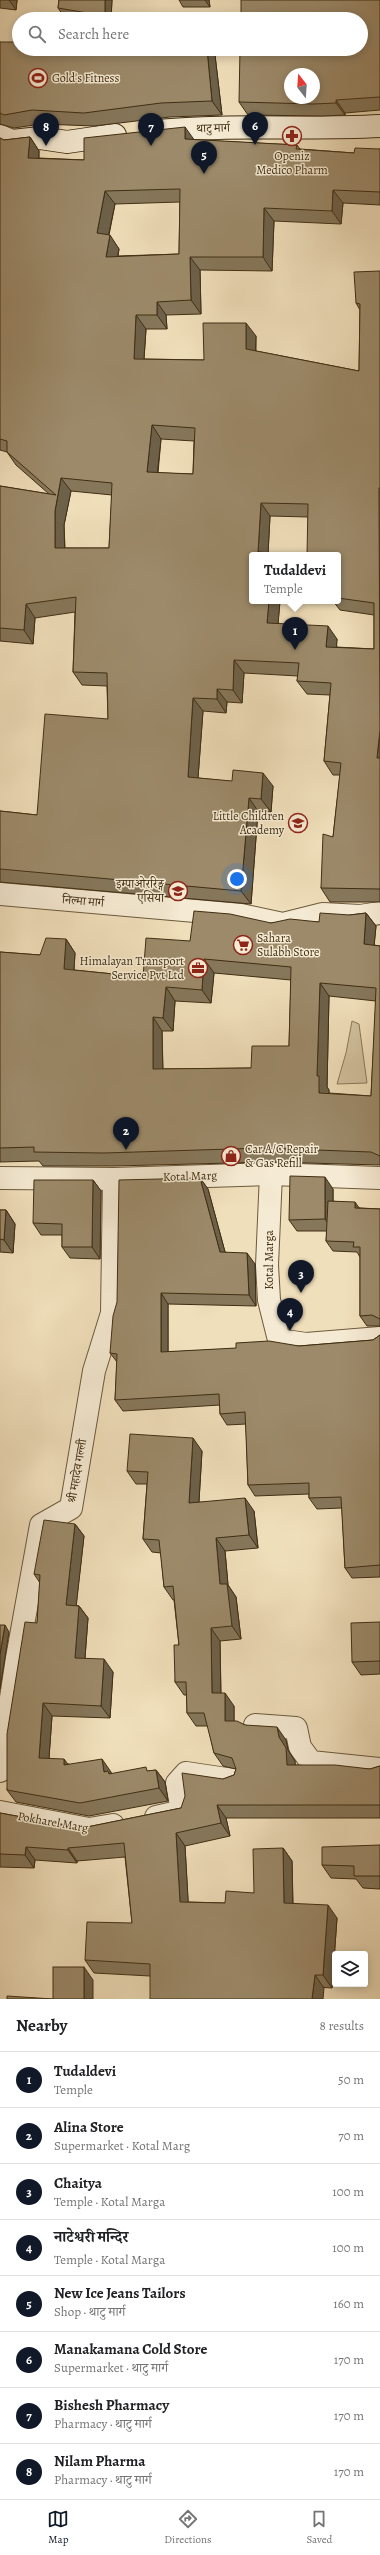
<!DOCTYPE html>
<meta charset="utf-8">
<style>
:root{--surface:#fff;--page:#f6f6f6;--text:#202124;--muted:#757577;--line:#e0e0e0;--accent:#111827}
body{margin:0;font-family:Alegreya,"Noto Serif Devanagari",serif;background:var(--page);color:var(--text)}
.controls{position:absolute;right:12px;bottom:12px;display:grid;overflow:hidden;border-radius:4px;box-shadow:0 2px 10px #0003}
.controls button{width:36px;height:36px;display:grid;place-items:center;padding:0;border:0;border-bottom:1px solid var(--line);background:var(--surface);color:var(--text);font:20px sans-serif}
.compass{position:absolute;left:284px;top:68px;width:36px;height:36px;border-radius:50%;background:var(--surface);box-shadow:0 2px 10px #0003;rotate:343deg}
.you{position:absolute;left:237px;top:879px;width:14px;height:14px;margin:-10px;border:3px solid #fff;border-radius:50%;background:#1a73e8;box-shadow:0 0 0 6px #1a73e833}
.badge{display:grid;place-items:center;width:26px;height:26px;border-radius:50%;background:var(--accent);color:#fff;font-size:13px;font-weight:700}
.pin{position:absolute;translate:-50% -33px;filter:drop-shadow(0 1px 2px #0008)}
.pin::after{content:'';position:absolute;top:21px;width:14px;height:12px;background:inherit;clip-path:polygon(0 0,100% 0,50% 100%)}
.popup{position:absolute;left:249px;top:552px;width:92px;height:52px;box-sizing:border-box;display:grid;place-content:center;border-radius:4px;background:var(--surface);filter:drop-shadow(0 1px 3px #0005);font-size:13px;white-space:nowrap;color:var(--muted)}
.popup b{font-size:15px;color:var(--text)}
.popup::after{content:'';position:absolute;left:50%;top:100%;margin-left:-8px;border:8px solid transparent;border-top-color:var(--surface)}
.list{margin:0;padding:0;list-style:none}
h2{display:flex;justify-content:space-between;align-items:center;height:52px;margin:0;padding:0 16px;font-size:17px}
h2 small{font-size:13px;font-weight:400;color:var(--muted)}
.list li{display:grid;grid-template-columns:26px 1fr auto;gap:12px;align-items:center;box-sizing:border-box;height:56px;padding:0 16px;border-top:1px solid var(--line)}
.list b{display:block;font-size:15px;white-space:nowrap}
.list p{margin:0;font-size:13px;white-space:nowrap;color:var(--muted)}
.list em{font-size:13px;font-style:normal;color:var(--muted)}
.icon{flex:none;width:22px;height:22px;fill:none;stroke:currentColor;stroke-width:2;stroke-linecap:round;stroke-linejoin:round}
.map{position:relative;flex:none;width:380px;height:1999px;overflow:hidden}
.search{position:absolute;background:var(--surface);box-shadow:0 2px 10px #0003;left:12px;right:12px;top:12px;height:44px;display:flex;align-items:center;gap:10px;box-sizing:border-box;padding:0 14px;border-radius:22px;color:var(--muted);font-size:15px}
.sheet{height:500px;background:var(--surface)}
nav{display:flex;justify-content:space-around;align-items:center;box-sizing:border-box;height:56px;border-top:1px solid var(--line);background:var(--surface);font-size:11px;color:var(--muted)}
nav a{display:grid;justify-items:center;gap:2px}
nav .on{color:var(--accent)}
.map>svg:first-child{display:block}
.park{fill:#d2c19e;stroke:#897858}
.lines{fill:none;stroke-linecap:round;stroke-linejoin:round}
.minor-casing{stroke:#6c5a3d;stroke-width:24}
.secondary-casing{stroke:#402e13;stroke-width:24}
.minor{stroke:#f5ead3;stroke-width:22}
.secondary{stroke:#f5ead3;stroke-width:22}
.wall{fill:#86775b;stroke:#402e13;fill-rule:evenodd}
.shaded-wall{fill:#6d614a;stroke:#402e13}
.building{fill:#9c8a6a;stroke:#402e13;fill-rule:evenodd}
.labels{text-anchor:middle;stroke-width:3;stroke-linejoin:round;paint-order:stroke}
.poi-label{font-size:12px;fill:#402e13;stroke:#f5ead3;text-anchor:start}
.street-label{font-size:12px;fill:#402e13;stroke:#f5ead3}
</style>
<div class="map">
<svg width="380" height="1999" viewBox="0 0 380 1999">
<rect width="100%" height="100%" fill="#f0dfbb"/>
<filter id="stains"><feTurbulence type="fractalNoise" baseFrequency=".005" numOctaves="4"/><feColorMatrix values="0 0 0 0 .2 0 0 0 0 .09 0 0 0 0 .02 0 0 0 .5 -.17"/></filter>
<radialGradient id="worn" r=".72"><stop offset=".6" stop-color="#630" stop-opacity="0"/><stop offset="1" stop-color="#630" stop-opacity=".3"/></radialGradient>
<path class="park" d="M 352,1021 L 359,1024 L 367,1083 L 337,1084 L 346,1053 Z"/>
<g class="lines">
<defs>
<g id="minor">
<path d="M 0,894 L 241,915 L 283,924 L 323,914 L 360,916 L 380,913"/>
<path d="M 271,1174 L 267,1265 L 269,1300 L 279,1340 L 306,1344 L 380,1338"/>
<path d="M 0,1178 L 114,1179 L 271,1174 L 380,1178"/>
<path d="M 255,1725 L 296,1728 L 300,1747 L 311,1762 L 380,1769"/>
<path d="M 0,1771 L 17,1658 L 41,1525 L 71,1508 L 94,1371 L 112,1313 L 114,1179"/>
<path d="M 0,1812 L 89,1829 L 113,1825"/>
<path d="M 156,1817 L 182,1811 L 177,1783 L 186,1773 L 233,1780"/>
</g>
<g id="secondary">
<path d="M 157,131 C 231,124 306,130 380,126"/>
<path d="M 0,136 L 12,141 L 40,138 L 67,142 L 115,135"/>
</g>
</defs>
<use href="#minor" class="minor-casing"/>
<use href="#secondary" class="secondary-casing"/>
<use href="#minor" class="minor"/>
<use href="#secondary" class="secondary"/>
</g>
<g class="wall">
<path d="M 0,0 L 17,0 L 16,10 L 0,8 Z"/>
<path d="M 59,0 L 112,0 L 111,19 L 73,19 L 65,18 L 58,8 Z"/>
<path d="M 179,0 L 209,0 L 210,7 L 183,7 Z"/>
<path d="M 380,0 L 380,110 L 345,113 L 345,115 L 322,116 L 248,115 L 239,102 Z"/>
<path d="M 0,42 L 19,49 L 211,49 L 215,55 L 222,115 L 170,117 L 94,126 L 41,124 L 14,128 L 0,124 Z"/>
<path d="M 30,137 L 39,151 L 39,158 L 84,160 L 194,140 L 297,145 L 300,149 L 354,153 L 380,149 L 380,205 L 343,203 L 341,224 L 274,221 L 272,271 L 200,270 L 201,314 L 166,315 L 167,329 L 146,329 L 144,359 L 204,360 L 256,336 L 256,351 L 359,371 L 360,310 L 356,303 L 380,271 L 380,902 L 330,902 L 321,888 L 333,837 L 340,775 L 333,775 L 324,761 L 330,695 L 307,694 L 297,681 L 298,676 L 244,673 L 242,703 L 227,702 L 226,713 L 203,711 L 198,778 L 273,786 L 271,812 L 258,811 L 251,904 L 0,882 L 0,811 L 37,815 L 108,719 L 107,686 L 82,685 L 73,672 L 75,612 L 35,618 L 33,644 L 0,641 L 0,486 L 49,494 L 16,465 L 7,452 L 0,450 L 0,138 L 4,140 ZM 180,202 L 179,254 L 118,256 L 119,249 L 109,235 L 115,204 ZM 161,439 L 194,441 L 193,474 L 158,473 ZM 71,491 L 112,495 L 109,548 L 65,548 L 64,525 ZM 270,516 L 308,517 L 338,555 L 338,601 L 333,601 L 340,610 L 374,615 L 374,649 L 336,647 L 337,639 L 278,623 L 280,601 L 252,601 L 252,555 L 274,555 L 273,553 L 268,553 Z"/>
<path d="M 366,913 L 376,926 L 374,945 L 380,946 L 380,1165 L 271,1162 L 114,1166 L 43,1166 L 39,1161 L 0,1162 L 0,952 L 40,955 L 66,939 L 75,953 L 74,970 L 143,977 L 190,941 L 271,923 L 319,922 L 350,915 ZM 214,973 L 291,980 L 289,1046 L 251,1068 L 163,1069 L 162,1031 L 173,1031 L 175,1001 L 211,1003 ZM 329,996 L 376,1001 L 371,1096 L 329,1093 L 329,1090 L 327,1087 Z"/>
<path d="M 200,1178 L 208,1189 L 225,1252 L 255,1264 L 256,1306 L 168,1304 L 168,1352 L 299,1346 L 373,1340 L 380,1335 L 380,1577 L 352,1578 L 345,1568 L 342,1508 L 317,1509 L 309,1498 L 309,1494 L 255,1496 L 248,1485 L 246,1424 L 227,1425 L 220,1414 L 220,1405 L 123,1411 L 115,1400 L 117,1362 L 110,1353 Z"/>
<path d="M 93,1180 L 101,1191 L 100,1259 L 70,1258 L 62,1247 L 62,1235 L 41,1235 L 33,1223 Z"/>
<path d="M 333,1189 L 333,1201 L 360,1208 L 380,1209 L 380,1326 L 367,1326 L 360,1316 L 360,1257 L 357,1252 L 333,1251 L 326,1241 L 327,1231 L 297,1231 L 289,1220 Z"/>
<path d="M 0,1210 L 6,1210 L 15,1224 L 13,1253 L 0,1252 Z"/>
<path d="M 202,1451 L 199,1502 L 254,1511 L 258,1548 L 225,1551 L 228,1585 L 236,1597 L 241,1639 L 220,1641 L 221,1693 L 234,1706 L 234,1721 L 286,1740 L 288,1750 L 295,1761 L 295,1765 L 370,1769 L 380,1766 L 380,1818 L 226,1818 L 230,1836 L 185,1846 L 188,1902 L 225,1903 L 254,1893 L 283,1848 L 292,1861 L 293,1903 L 337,1918 L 332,1988 L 150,1976 L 94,1973 L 85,1960 L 132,1923 L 125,1857 L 77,1861 L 77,1863 L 35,1860 L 34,1868 L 0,1867 L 0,1813 L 82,1828 L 181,1808 L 223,1779 L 234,1775 L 236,1769 L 223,1766 L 214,1753 L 208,1726 L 196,1726 L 187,1713 L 187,1695 L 184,1695 L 175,1682 L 179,1645 L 174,1600 L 173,1600 L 164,1587 L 161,1553 L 152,1552 L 143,1539 L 147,1484 L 136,1484 L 127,1471 Z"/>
<path d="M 75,1524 L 84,1536 L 76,1605 L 79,1606 L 88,1618 L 85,1658 L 113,1672 L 110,1718 L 52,1716 L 49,1758 L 68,1764 L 111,1772 L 111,1774 L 149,1771 L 156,1770 L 165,1782 L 168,1801 L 89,1816 L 16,1802 L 7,1790 L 37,1623 L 40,1583 L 34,1574 Z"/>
<path d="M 380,1622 L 380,1674 L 361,1675 L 352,1662 Z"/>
<path d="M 380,1845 L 380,1889 L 363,1888 L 356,1879 L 331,1878 L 322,1865 Z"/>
</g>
<g class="shaded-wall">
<path d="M 9,0 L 17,0 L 16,10 Z"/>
<path d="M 105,0 L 112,0 L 111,19 L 107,19 L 105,16 Z"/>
<path d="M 205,0 L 209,0 L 210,7 Z"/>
<path d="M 207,49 L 211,49 L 215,55 L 222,115 L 212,101 Z"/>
<path d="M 336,100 L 345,113 L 345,115 L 336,103 Z"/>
<path d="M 185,127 L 195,141 L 185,139 Z"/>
<path d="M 30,137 L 39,151 L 38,171 L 28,158 Z"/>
<path d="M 333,190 L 343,203 L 341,224 L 332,211 Z"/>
<path d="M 105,191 L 115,204 L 106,247 L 97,233 Z"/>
<path d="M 264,208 L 274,221 L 272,271 L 263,257 Z"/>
<path d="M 110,235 L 119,249 L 115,270 L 106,257 Z"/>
<path d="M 190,257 L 200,270 L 201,314 L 191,300 Z"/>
<path d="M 157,302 L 166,315 L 167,329 L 157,315 Z"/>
<path d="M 136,315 L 146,329 L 143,373 L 134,359 Z"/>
<path d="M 246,323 L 256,336 L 255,362 L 246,349 Z"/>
<path d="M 152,425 L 161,439 L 156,486 L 147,472 Z"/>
<path d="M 61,478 L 71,491 L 64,525 L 65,562 L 55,548 L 55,511 Z"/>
<path d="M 261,503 L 270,516 L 268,555 L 258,552 Z"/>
<path d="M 269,601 L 280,601 L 277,636 L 267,623 Z"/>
<path d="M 26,604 L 35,618 L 33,644 L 24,630 Z"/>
<path d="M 328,626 L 337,639 L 336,660 L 326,647 Z"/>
<path d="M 234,660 L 244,673 L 242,703 L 233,690 Z"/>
<path d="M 217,689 L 227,702 L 226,713 L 217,699 Z"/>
<path d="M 193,698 L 203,711 L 197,791 L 188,777 Z"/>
<path d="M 380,730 L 380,762 L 377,758 Z"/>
<path d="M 263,773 L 273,786 L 271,812 L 261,799 Z"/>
<path d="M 249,798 L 258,811 L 251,904 L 241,891 Z"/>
<path d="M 366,913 L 376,926 L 373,958 L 364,944 Z"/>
<path d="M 66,939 L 75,953 L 73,983 L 64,969 Z"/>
<path d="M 204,959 L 214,973 L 211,1003 L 202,990 Z"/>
<path d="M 320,983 L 329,996 L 327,1087 L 329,1090 L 328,1106 L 319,1093 L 317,1076 Z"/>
<path d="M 166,987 L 175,1001 L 173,1031 L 163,1018 Z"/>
<path d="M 153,1017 L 162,1031 L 163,1082 L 153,1069 Z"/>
<path d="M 325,1177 L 333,1189 L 333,1231 L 325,1219 Z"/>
<path d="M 200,1178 L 208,1189 L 228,1263 L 220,1252 Z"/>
<path d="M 93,1180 L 101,1191 L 100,1259 L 92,1247 Z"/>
<path d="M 355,1202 L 362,1212 L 355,1208 Z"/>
<path d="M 6,1210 L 15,1224 L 13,1253 L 4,1240 Z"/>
<path d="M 247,1253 L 255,1264 L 256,1306 L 249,1295 Z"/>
<path d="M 161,1293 L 168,1304 L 168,1363 L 161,1352 Z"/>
<path d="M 193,1438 L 202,1451 L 198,1516 L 189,1503 Z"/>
<path d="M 245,1498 L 254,1511 L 258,1548 L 249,1535 Z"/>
<path d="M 75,1524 L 84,1536 L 75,1617 L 66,1605 Z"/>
<path d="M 216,1538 L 225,1551 L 228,1585 L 236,1597 L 241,1639 L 232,1626 L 220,1584 Z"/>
<path d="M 79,1606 L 88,1618 L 84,1670 L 75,1658 Z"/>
<path d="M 5,1625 L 9,1632 L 0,1689 L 0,1654 Z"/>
<path d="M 211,1628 L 220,1641 L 221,1706 L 212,1693 Z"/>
<path d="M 104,1659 L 113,1672 L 110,1718 L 101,1706 Z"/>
<path d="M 225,1693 L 234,1706 L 234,1734 L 225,1721 Z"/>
<path d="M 43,1703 L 52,1716 L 48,1771 L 39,1758 Z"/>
<path d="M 277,1727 L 286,1740 L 288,1750 L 295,1761 L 296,1778 L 287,1765 L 279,1737 Z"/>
<path d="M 64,1759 L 73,1771 L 64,1765 Z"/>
<path d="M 102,1759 L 111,1772 L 111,1775 L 104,1772 Z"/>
<path d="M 156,1770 L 165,1782 L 168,1801 L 159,1788 Z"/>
<path d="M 217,1805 L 226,1818 L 230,1836 L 221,1823 Z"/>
<path d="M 176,1833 L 185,1846 L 189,1915 L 180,1902 Z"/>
<path d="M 26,1847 L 35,1860 L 34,1868 L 25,1855 Z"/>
<path d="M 68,1848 L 77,1861 L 77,1863 L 68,1850 Z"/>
<path d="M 283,1848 L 292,1861 L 293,1915 L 284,1903 Z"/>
<path d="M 328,1905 L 337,1918 L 332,1988 L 323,1975 Z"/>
<path d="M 84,1967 L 93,1980 L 93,1999 L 84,1999 Z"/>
<path d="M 315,1975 L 324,1988 L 323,1999 L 312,1999 Z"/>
</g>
<g class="building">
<path d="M 59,0 L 105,0 L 105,16 L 58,8 Z"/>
<path d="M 241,0 L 380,0 L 380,97 L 336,100 L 336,103 L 313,104 L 239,102 L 240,49 L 361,49 L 361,19 L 241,19 ZM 290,74 L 314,74 L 314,98 L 290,98 Z"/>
<path d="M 0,42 L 19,42 L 19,49 L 207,49 L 212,101 L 161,103 L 84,113 L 32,110 L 4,115 L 0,113 Z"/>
<path d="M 185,127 L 185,139 L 297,145 L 296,149 L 354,153 L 355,148 L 380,149 L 380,192 L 333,190 L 332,211 L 264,208 L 263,257 L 190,257 L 191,300 L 157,302 L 157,315 L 136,315 L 134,359 L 204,360 L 203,323 L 246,323 L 246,349 L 359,371 L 360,304 L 356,303 L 354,272 L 380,271 L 380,488 L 379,488 L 380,730 L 377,758 L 380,758 L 380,889 L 321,888 L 323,834 L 333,837 L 341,763 L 324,761 L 331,683 L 297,681 L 299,663 L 234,660 L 233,690 L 217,689 L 217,699 L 193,698 L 188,777 L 232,781 L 233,770 L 263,773 L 261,799 L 249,798 L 241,891 L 0,869 L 0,811 L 37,815 L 45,714 L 108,719 L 107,673 L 73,672 L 76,597 L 26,604 L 24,630 L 0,628 L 0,486 L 56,495 L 7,452 L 7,441 L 0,439 L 0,138 L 4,140 L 30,137 L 28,158 L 84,160 L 84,138 ZM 180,189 L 179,254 L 106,257 L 110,235 L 97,233 L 105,191 ZM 152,425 L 195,428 L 193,474 L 147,472 ZM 61,478 L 112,483 L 109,548 L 55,548 L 55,511 ZM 261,503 L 308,504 L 307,555 L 338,555 L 338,598 L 374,603 L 374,649 L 326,647 L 328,626 L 267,623 L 269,601 L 252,601 L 252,555 L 273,555 L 273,553 L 258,552 Z"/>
<path d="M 194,911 L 230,914 L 271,923 L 290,919 L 319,922 L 320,913 L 350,915 L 366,913 L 364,944 L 380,946 L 380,1156 L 371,1152 L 262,1148 L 104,1153 L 34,1152 L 34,1147 L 0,1148 L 0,952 L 40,955 L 46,938 L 66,939 L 64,969 L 143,977 L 146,938 L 190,941 ZM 204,959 L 291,967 L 289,1046 L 252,1046 L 251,1068 L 153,1069 L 153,1017 L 163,1018 L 166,987 L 202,990 ZM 320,983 L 376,988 L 371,1096 L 319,1093 L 319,1076 L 317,1076 Z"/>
<path d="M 290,1176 L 325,1177 L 325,1219 L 289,1220 Z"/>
<path d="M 200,1178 L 220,1252 L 247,1253 L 249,1295 L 161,1293 L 161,1352 L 236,1348 L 236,1343 L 269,1341 L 299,1346 L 373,1340 L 380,1335 L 380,1565 L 345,1568 L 341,1497 L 309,1498 L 309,1483 L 248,1485 L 245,1412 L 220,1414 L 219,1394 L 115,1400 L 117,1354 L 110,1353 L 113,1316 L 117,1302 L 119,1180 Z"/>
<path d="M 34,1180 L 93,1180 L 92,1247 L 62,1247 L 62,1224 L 33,1223 Z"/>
<path d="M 328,1201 L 355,1202 L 355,1208 L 380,1209 L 380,1319 L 372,1315 L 360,1316 L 360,1247 L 353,1247 L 354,1242 L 326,1241 Z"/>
<path d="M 0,1210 L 6,1210 L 4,1240 L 0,1239 Z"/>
<path d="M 130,1434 L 193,1438 L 189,1503 L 245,1498 L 249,1535 L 216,1538 L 220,1584 L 227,1584 L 232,1626 L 211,1628 L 212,1693 L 225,1693 L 225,1721 L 237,1721 L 245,1725 L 277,1727 L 279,1737 L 286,1748 L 287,1765 L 335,1765 L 370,1769 L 380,1766 L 380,1805 L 217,1805 L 221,1823 L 176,1833 L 180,1902 L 225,1903 L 226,1891 L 254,1893 L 253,1849 L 283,1848 L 284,1903 L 328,1905 L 323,1975 L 315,1975 L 312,1999 L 150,1999 L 150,1964 L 85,1960 L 87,1922 L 132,1923 L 124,1843 L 68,1848 L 68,1850 L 26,1847 L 25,1855 L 0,1854 L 0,1813 L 82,1828 L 181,1808 L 185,1796 L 182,1773 L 223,1779 L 234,1775 L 236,1769 L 232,1758 L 214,1753 L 204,1713 L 187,1713 L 186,1682 L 175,1682 L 174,1645 L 179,1645 L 173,1586 L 164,1587 L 159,1540 L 143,1539 L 148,1472 L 127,1471 Z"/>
<path d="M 44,1520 L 75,1524 L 66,1605 L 79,1606 L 75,1658 L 104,1659 L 101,1706 L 43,1703 L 39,1758 L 64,1759 L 64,1765 L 102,1759 L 104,1772 L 108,1771 L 109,1774 L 146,1767 L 147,1771 L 156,1770 L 159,1788 L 80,1803 L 7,1790 L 7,1734 L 25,1622 L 37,1623 L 40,1575 L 34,1574 Z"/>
<path d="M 380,1622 L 380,1661 L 352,1662 L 351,1623 Z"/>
<path d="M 0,1625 L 5,1625 L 0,1654 Z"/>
<path d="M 380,1845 L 380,1876 L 354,1876 L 354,1866 L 322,1865 L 322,1847 Z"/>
<rect x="53" y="1967" width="31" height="32"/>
<path d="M 7,1996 L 53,1999 L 7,1999 Z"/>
</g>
<defs>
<symbol id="stadium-ring" viewBox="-11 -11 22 22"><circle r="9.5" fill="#f5ead3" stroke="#8f2418" stroke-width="1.5"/><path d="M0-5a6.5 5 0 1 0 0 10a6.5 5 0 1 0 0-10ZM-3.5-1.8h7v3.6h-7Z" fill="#8f2418"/></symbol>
<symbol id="pharmacy-ring" viewBox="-11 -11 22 22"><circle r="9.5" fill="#f5ead3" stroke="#8f2418" stroke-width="1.5"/><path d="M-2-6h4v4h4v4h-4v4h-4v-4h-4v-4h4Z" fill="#8f2418"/></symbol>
<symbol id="school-ring" viewBox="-11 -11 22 22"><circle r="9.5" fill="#f5ead3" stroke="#8f2418" stroke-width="1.5"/><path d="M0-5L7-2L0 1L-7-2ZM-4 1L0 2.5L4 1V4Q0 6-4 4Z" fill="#8f2418"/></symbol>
<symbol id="supermarket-ring" viewBox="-11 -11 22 22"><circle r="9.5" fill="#f5ead3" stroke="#8f2418" stroke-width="1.5"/><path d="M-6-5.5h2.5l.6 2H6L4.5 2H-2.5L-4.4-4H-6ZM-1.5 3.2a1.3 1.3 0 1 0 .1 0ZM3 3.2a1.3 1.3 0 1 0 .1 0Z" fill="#8f2418"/></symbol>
<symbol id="office-ring" viewBox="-11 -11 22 22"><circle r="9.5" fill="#f5ead3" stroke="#8f2418" stroke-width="1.5"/><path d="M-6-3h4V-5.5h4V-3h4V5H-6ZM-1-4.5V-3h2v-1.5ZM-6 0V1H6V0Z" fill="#8f2418"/></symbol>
<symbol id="shop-ring" viewBox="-11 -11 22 22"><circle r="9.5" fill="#f5ead3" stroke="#8f2418" stroke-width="1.5"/><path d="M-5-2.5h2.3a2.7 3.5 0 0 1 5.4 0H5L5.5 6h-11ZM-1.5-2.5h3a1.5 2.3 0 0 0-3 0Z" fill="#8f2418"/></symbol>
</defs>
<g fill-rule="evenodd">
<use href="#stadium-ring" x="27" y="67" width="22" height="22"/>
<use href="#pharmacy-ring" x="281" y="125" width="22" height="22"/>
<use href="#school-ring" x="287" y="812" width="22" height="22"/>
<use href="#school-ring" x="167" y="880" width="22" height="22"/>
<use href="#supermarket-ring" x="232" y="934" width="22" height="22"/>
<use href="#office-ring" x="187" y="957" width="22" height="22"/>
<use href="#shop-ring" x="220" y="1145" width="22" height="22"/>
</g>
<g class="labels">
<g class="poi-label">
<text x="52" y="82">Gold's Fitness</text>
<text x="292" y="160" text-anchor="middle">Openiz<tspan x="292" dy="14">Medico Pharm</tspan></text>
<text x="284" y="820" text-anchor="end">Little Children<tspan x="284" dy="14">Academy</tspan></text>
<text x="164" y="888" text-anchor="end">इम्पाओररिङ्ग<tspan x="164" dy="14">एसिया</tspan></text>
<text x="257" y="942">Sahara<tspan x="257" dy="14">Sulabh Store</tspan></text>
<text x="184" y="965" text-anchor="end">Himalayan Transport<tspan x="184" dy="14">Service Pvt Ltd</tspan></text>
<text x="245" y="1153">Car A/C Repair<tspan x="245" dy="14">&amp; Gas Refill</tspan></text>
</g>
<g class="street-label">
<text transform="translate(213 128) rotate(-2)" y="4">थाटु मार्ग</text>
<text transform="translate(83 901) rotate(5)" y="4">निल्मा मार्ग</text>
<text transform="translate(190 1176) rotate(-2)" y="4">Kotal Marg</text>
<text transform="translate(269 1260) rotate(-90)" y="4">Kotal Marga</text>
<text transform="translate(77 1471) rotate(-80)" y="4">श्री महादेव गल्ली</text>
<text transform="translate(53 1822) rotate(10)" y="4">Pokharel Marg</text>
</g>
</g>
<rect width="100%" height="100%" filter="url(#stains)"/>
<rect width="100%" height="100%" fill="url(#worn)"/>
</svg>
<div class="controls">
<button><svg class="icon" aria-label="layers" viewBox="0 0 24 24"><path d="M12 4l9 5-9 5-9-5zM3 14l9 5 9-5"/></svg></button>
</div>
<svg class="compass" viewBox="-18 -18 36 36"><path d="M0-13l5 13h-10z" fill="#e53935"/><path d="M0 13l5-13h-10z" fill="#757577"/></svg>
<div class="you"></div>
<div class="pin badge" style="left:295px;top:650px">1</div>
<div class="popup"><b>Tudaldevi</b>Temple</div>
<div class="pin badge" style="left:126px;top:1150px">2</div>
<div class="pin badge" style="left:301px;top:1293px">3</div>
<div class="pin badge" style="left:290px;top:1331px">4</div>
<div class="pin badge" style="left:204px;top:174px">5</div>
<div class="pin badge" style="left:255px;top:145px">6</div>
<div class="pin badge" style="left:151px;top:146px">7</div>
<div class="pin badge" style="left:46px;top:146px">8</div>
<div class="search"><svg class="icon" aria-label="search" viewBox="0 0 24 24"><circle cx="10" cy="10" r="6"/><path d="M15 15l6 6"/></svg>Search here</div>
</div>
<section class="sheet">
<h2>Nearby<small>8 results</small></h2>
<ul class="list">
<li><span class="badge">1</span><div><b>Tudaldevi</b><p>Temple</p></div><em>50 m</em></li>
<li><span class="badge">2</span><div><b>Alina Store</b><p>Supermarket · Kotal Marg</p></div><em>70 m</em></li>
<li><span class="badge">3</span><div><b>Chaitya</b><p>Temple · Kotal Marga</p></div><em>100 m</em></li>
<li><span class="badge">4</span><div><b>नाटेश्वरी मन्दिर</b><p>Temple · Kotal Marga</p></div><em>100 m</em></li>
<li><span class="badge">5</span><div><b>New Ice Jeans Tailors</b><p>Shop · थाटु मार्ग</p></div><em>160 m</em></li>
<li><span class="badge">6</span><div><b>Manakamana Cold Store</b><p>Supermarket · थाटु मार्ग</p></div><em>170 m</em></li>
<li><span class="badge">7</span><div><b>Bishesh Pharmacy</b><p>Pharmacy · थाटु मार्ग</p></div><em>170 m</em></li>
<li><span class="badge">8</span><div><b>Nilam Pharma</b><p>Pharmacy · थाटु मार्ग</p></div><em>170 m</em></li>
</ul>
</section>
<nav>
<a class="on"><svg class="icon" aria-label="map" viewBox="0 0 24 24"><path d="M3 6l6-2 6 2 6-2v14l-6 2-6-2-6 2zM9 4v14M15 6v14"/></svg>Map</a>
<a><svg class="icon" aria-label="directions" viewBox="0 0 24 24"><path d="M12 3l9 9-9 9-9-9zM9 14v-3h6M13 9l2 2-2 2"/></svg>Directions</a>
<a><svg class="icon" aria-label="saved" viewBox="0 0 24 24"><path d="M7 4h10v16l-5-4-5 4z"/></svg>Saved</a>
</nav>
